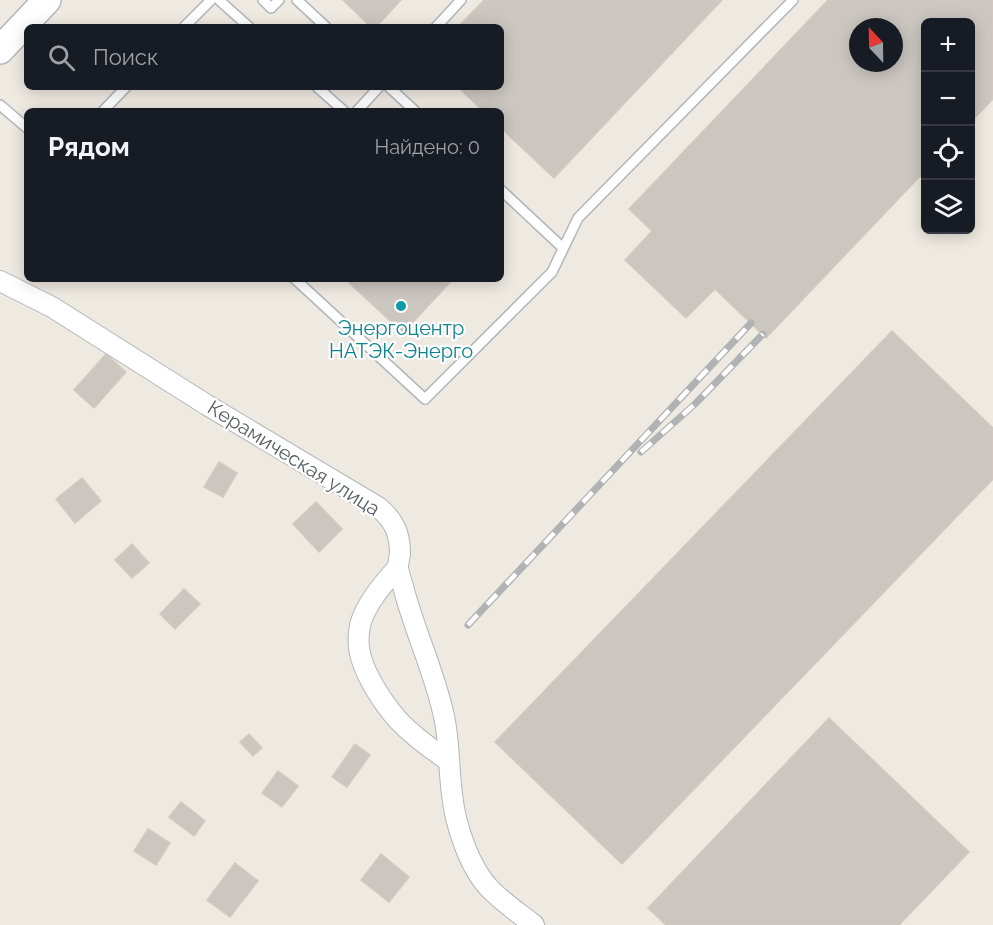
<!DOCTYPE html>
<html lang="ru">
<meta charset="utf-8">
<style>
:root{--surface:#171b24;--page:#20242c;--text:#f1f3f6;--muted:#9ea1a6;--line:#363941}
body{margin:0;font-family:Raleway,sans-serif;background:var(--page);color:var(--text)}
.controls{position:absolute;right:18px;top:18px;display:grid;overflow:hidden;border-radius:9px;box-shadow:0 3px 15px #0003}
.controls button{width:54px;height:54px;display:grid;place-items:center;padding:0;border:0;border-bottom:2px solid var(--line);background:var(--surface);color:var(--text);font:30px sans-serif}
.compass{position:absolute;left:849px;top:18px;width:54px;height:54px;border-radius:50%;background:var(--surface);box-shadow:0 3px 15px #0003;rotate:338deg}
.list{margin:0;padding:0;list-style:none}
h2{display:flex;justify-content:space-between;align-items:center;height:78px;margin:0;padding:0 24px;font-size:26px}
h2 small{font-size:20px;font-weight:400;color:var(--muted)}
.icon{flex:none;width:33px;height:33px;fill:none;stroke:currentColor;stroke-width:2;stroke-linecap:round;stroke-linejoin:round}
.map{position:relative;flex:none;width:993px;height:925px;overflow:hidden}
.search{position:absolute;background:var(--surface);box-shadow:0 3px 15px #0003;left:24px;top:24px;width:480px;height:66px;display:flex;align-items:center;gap:15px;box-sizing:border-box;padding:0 21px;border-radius:9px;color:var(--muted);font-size:22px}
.panel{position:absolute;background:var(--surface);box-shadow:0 3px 15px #0003;left:24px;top:108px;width:480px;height:174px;border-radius:9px}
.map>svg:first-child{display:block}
.building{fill:#cbc6c0;stroke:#d3c9bf;stroke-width:1.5;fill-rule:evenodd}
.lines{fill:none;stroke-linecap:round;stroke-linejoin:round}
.service-casing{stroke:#b2b6ba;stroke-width:12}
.minor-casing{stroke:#b2b6ba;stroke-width:22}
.secondary-casing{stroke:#b3b8bd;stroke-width:30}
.service{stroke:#fff;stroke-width:9}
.minor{stroke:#fff;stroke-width:20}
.secondary{stroke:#fff;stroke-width:27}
.rail-casing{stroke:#b1b2b3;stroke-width:7}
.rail{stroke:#fff;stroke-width:4.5;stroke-dasharray:14;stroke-linecap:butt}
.culture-dot{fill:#0f9aa8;stroke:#fff;stroke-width:2}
.labels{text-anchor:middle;stroke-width:4.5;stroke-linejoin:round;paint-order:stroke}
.culture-label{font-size:20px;fill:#0d838f;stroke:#fff}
.street-label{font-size:20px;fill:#5a5f63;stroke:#fff}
</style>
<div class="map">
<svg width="993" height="925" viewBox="0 0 993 925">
<rect width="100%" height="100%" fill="#eee9e1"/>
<g class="building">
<path d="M 343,0 L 401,0 L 376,27 L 371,27 Z"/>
<path d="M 484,0 L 722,0 L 554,178 L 501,128 L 501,111 L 483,111 L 458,87 L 501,87 L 501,27 L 458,27 Z"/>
<path d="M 828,0 L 993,0 L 993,99 L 970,123 L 970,22 L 926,22 L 926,170 L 766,338 L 715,289 L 686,318 L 625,260 L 652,231 L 629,209 ZM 858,27 L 894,27 L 894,63 L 858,63 Z"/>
<path d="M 345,279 L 453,279 L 403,333 Z"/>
<path d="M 892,331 L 993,428 L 993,479 L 622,864 L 495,742 Z"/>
<path d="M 106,354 L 126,372 L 94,408 L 74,390 Z"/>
<path d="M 219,462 L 237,473 L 223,497 L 204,487 Z"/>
<path d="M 82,478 L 101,501 L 75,523 L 56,499 Z"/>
<path d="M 316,502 L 342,529 L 319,552 L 293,524 Z"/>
<path d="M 132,544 L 149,563 L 132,578 L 115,560 Z"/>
<path d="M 184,589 L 200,604 L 175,629 L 160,614 Z"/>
<path d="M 829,718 L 969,852 L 899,925 L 666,925 L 648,908 Z"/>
<path d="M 249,734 L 262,748 L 253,756 L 240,742 Z"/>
<path d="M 355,744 L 370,755 L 347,787 L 332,777 Z"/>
<path d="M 278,771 L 298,786 L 282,807 L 262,793 Z"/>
<path d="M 181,802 L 205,821 L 194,836 L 169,817 Z"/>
<path d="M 148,829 L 170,843 L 156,865 L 134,851 Z"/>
<path d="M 381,854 L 409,877 L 389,902 L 361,880 Z"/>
<path d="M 235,863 L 258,881 L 230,917 L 207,900 Z"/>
</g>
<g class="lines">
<defs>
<g id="service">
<path d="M 219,0 L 249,27"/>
<path d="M 263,0 L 271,8 L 279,0"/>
<path d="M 297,0 L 326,27"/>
<path d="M 184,27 L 211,0"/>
<path d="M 436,27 L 461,0"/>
<path d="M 317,87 L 344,111"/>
<path d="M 389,87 L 415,111"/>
<path d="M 0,105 L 27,128"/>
<path d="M 103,111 L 126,87"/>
<path d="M 357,111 L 379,87"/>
<path d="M 501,190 L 563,248"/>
<path d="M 295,279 L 425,399 L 552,272 L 578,218 L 793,0"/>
</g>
<g id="minor">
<path d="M 0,281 L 52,307 L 207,405 L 378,507 C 394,520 400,533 400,554 C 399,559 398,563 398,568 C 399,574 401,580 403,586 C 413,627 432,666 442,708 C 450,736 448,765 452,794 C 455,824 469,868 491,890 C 504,903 520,914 534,925"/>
<path d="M 398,567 C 384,583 366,603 360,625 C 359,631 358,641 359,648 C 362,672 383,703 398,720 C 413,736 431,749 449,761"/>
</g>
<path id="secondary" d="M 0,50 L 47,0"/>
</defs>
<use href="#service" class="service-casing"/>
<use href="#minor" class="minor-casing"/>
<use href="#secondary" class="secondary-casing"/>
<use href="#service" class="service"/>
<use href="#minor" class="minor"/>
<use href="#secondary" class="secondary"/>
<defs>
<g id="rail">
<path d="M 641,452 L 695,404 L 763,334"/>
<path d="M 468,625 L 751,323"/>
</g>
</defs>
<use href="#rail" class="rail-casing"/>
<use href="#rail" class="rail"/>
</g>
<circle class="culture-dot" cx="401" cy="306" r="6"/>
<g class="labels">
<g class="culture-label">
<text x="401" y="335">Энергоцентр<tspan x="401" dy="23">НАТЭК-Энерго</tspan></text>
</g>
<g class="street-label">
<text transform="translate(294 458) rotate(32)" y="7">Керамическая улица</text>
</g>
</g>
</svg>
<div class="controls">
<button>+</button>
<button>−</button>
<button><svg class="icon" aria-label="locate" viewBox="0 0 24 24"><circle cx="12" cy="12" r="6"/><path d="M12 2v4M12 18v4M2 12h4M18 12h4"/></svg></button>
<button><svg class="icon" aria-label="layers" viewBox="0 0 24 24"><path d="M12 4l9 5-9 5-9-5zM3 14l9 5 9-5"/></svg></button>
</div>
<svg class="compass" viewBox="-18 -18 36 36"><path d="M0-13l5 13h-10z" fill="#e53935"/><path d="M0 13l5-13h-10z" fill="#9ea1a6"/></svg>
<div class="search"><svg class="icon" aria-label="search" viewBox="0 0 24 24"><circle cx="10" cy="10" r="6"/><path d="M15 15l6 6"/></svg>Поиск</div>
<section class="panel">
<h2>Рядом<small>Найдено: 0</small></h2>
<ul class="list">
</ul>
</section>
</div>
